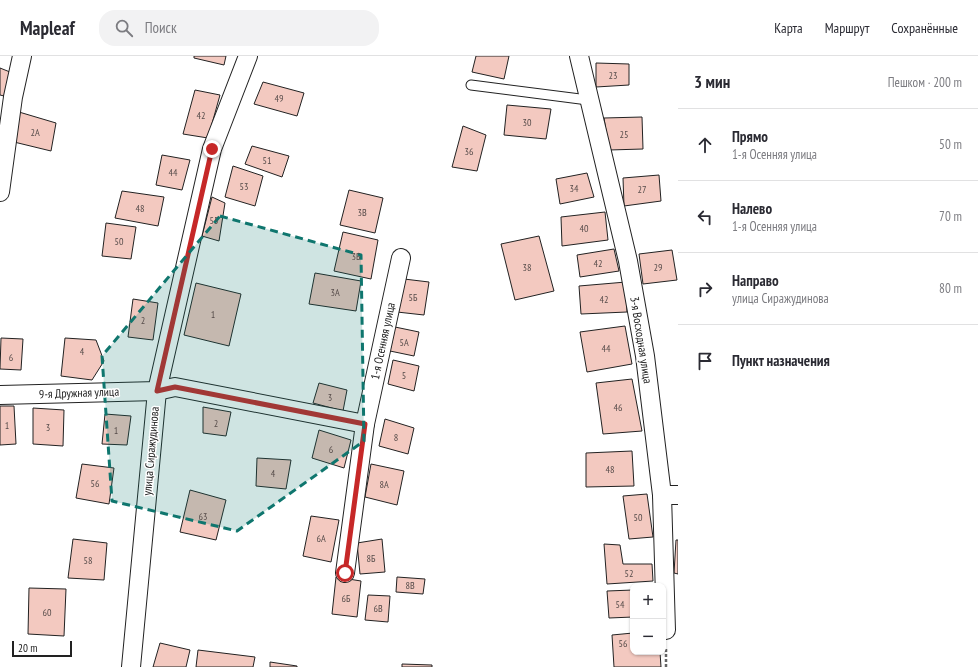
<!DOCTYPE html>
<html lang="ru">
<meta charset="utf-8">
<style>
:root{--surface:#fff;--page:#f2f2f3;--text:#2b2b33;--muted:#7c7c81;--line:#e1e1e2}
body{margin:0;font-family:"PT Sans Narrow",sans-serif;background:var(--page);color:var(--text)}
.controls{position:absolute;right:12px;bottom:12px;display:grid;overflow:hidden;border-radius:8px;box-shadow:0 1px 3px #0004}
.controls button{width:36px;height:36px;display:grid;place-items:center;padding:0;border:0;border-bottom:1px solid var(--line);background:var(--surface);color:var(--text);font:20px sans-serif}
.scale{position:absolute;left:12px;bottom:10px;width:60px;box-sizing:border-box;padding-left:4px;border:2px solid #222;border-top:0;font-size:11px;line-height:14px;white-space:nowrap;color:#222;-webkit-text-stroke:3px #fff;paint-order:stroke}
.stop{position:absolute;width:12px;height:12px;margin:-9px;border:3px solid #c62828;border-radius:50%;background:#fff}
.stop.end{background:#c62828;border-color:#fff;box-shadow:0 1px 4px #0008}
.list{margin:0;padding:0;list-style:none}
h2{display:flex;justify-content:space-between;align-items:center;height:52px;margin:0;padding:0 16px;font-size:17px}
h2 small{font-size:13px;font-weight:400;color:var(--muted)}
.list li{display:grid;grid-template-columns:26px 1fr auto;gap:12px;align-items:center;box-sizing:border-box;height:72px;padding:0 16px;border-top:1px solid var(--line)}
.list b{display:block;font-size:15px;white-space:nowrap}
.list p{margin:0;font-size:13px;white-space:nowrap;color:var(--muted)}
.list em{font-size:13px;font-style:normal;color:var(--muted)}
.icon{flex:none;width:22px;height:22px;fill:none;stroke:currentColor;stroke-width:2;stroke-linecap:round;stroke-linejoin:round}
.map{position:relative;flex:none;width:678px;height:611px;overflow:hidden}
header{display:flex;align-items:center;gap:24px;box-sizing:border-box;height:56px;padding:0 20px;background:var(--surface);border-bottom:1px solid var(--line)}
header strong{font-size:19px}
nav{display:flex;gap:22px;margin-inline-start:auto;font-size:14px}
.search{width:280px;height:36px;background:var(--page);display:flex;align-items:center;gap:10px;box-sizing:border-box;padding:0 14px;border-radius:16px;color:var(--muted);font-size:15px}
main{display:flex}
aside{flex:1;background:var(--surface)}
.map>svg:first-child{display:block}
.building{fill:#f3c9c0;stroke:#222}
.lines{fill:none;stroke-linecap:round;stroke-linejoin:round}
.lane-casing{stroke:#222;stroke-width:11}
.street-casing{stroke:#222;stroke-width:20}
.path{stroke:#646464;stroke-width:2.5;stroke-dasharray:3 2;stroke-linecap:butt}
.lane{stroke:#fff;stroke-width:9}
.street{stroke:#fff;stroke-width:18}
.route{stroke:#c62828;stroke-width:5}
.marked{fill:#0f766e;fill-opacity:0.2;stroke:#0f766e;stroke-width:3;stroke-dasharray:8 5;stroke-linejoin:round}
.labels{text-anchor:middle;stroke-width:3;stroke-linejoin:round;paint-order:stroke}
.number-label{font-size:10px;fill:#564c4a}
.street-label{font-size:12px;fill:#222;stroke:#fff}
</style>
<header>
<strong>Mapleaf</strong>
<div class="search"><svg class="icon" aria-label="search" viewBox="0 0 24 24"><circle cx="10" cy="10" r="6"/><path d="M15 15l6 6"/></svg>Поиск</div>
<nav><a>Карта</a><a>Маршрут</a><a>Сохранённые</a></nav>
</header>
<main>
<div class="map">
<svg width="678" height="611" viewBox="0 0 678 611">
<rect width="100%" height="100%" fill="#fff"/>
<g class="building">
<path d="M 194,0 L 226,0 L 224,9 L 194,2 Z"/>
<path d="M 476,0 L 509,0 L 504,23 L 472,16 Z"/>
<path d="M 596,7 L 629,8 L 629,29 L 596,31 Z"/>
<path d="M 0,12 L 10,16 L 4,40 L 0,39 Z"/>
<path d="M 263,26 L 304,37 L 297,60 L 254,48 Z"/>
<path d="M 195,34 L 220,39 L 208,82 L 183,78 Z"/>
<path d="M 507,49 L 551,53 L 546,83 L 504,79 Z"/>
<path d="M 19,56 L 56,67 L 51,95 L 14,86 Z"/>
<path d="M 642,61 L 643,93 L 609,94 L 604,62 Z"/>
<path d="M 463,70 L 486,79 L 477,115 L 452,111 Z"/>
<path d="M 252,90 L 289,100 L 282,121 L 245,108 Z"/>
<path d="M 162,99 L 190,104 L 182,134 L 156,129 Z"/>
<path d="M 233,110 L 263,120 L 255,150 L 225,141 Z"/>
<path d="M 587,117 L 594,141 L 560,148 L 556,123 Z"/>
<path d="M 659,119 L 661,145 L 624,150 L 623,122 Z"/>
<path d="M 349,134 L 383,142 L 375,177 L 340,169 Z"/>
<path d="M 122,135 L 164,141 L 158,170 L 115,162 Z"/>
<path d="M 212,141 L 225,147 L 219,185 L 202,180 Z"/>
<path d="M 605,156 L 608,184 L 562,190 L 561,161 Z"/>
<path d="M 106,167 L 136,171 L 131,203 L 102,200 Z"/>
<path d="M 343,176 L 378,184 L 371,223 L 334,215 Z"/>
<path d="M 539,180 L 554,235 L 515,244 L 501,188 Z"/>
<path d="M 614,193 L 619,215 L 580,221 L 577,199 Z"/>
<path d="M 672,194 L 677,224 L 643,228 L 639,198 Z"/>
<path d="M 315,217 L 361,225 L 356,255 L 309,248 Z"/>
<path d="M 404,223 L 429,226 L 424,259 L 397,256 Z"/>
<path d="M 626,226 L 627,256 L 581,258 L 579,230 Z"/>
<path d="M 196,227 L 241,238 L 229,290 L 184,279 Z"/>
<path d="M 133,243 L 158,247 L 153,284 L 128,281 Z"/>
<path d="M 625,270 L 632,308 L 587,316 L 580,276 Z"/>
<path d="M 395,271 L 419,276 L 414,300 L 390,295 Z"/>
<path d="M 1,282 L 23,283 L 21,314 L 0,313 Z"/>
<path d="M 65,282 L 96,284 L 104,305 L 92,324 L 61,320 Z"/>
<path d="M 393,304 L 419,310 L 414,335 L 388,328 Z"/>
<path d="M 632,323 L 642,375 L 603,378 L 596,327 Z"/>
<path d="M 319,327 L 347,334 L 343,355 L 313,347 Z"/>
<path d="M 0,350 L 14,350 L 16,388 L 0,389 Z"/>
<path d="M 203,351 L 231,356 L 226,380 L 203,377 Z"/>
<path d="M 33,352 L 64,354 L 63,390 L 33,388 Z"/>
<path d="M 105,358 L 131,360 L 127,389 L 102,388 Z"/>
<path d="M 385,363 L 414,372 L 408,398 L 379,390 Z"/>
<path d="M 319,374 L 351,384 L 344,412 L 312,402 Z"/>
<path d="M 632,395 L 634,430 L 586,431 L 586,397 Z"/>
<path d="M 257,402 L 291,404 L 286,433 L 256,430 Z"/>
<path d="M 82,408 L 114,412 L 109,448 L 76,442 Z"/>
<path d="M 371,408 L 404,415 L 397,449 L 365,441 Z"/>
<path d="M 190,434 L 226,444 L 216,484 L 180,476 Z"/>
<path d="M 647,438 L 653,481 L 629,483 L 623,440 Z"/>
<path d="M 311,460 L 339,464 L 331,506 L 303,500 Z"/>
<path d="M 73,483 L 107,487 L 104,524 L 68,522 Z"/>
<path d="M 382,483 L 385,516 L 360,518 L 357,487 Z"/>
<path d="M 676,484 L 678,484 L 678,518 L 674,517 Z"/>
<path d="M 604,488 L 620,489 L 623,508 L 652,508 L 653,525 L 607,528 Z"/>
<path d="M 336,521 L 361,525 L 357,561 L 332,558 Z"/>
<path d="M 397,521 L 425,523 L 423,538 L 396,536 Z"/>
<path d="M 29,532 L 66,533 L 64,580 L 28,578 Z"/>
<path d="M 633,534 L 633,561 L 609,562 L 607,535 Z"/>
<path d="M 368,539 L 390,540 L 388,566 L 365,564 Z"/>
<path d="M 633,577 L 633,596 L 660,596 L 661,611 L 614,611 L 612,579 Z"/>
<path d="M 160,587 L 190,594 L 186,611 L 153,611 Z"/>
<path d="M 198,594 L 255,601 L 253,611 L 196,611 Z"/>
<path d="M 270,606 L 297,610 L 297,611 L 270,611 Z"/>
<path d="M 402,608 L 432,609 L 432,611 L 402,611 Z"/>
</g>
<g class="lines">
<defs>
<path id="lane" d="M 471,29 L 588,44"/>
<g id="street">
<path d="M 579,0 L 628,205 L 645,300 L 662,439 L 666,574"/>
<path d="M 0,136 L 13,41 L 22,0"/>
<path d="M 0,339 L 157,335 L 175,331 L 365,368"/>
<path d="M 662,439 L 678,439"/>
<path d="M 345,517 L 365,368 L 401,202"/>
<path d="M 131,611 L 157,335 L 212,93 L 248,0"/>
</g>
</defs>
<use href="#lane" class="lane-casing"/>
<use href="#street" class="street-casing"/>
<path class="path" d="M 666,593 L 666,611"/>
<use href="#lane" class="lane"/>
<use href="#street" class="street"/>
</g>
<g class="lines">
<path class="route" d="M 212,93 L 157,335 L 175,331 L 365,368 L 345,517"/>
</g>
<path class="marked" d="M 220,160 L 361,199 L 364,385 L 237,475 L 112,445 L 102,300 Z"/>
<g class="labels">
<g class="number-label">
<text x="613" y="23">23</text>
<text x="279" y="46">49</text>
<text x="201" y="63">42</text>
<text x="527" y="70">30</text>
<text x="35" y="80">2А</text>
<text x="624" y="82">25</text>
<text x="469" y="99">36</text>
<text x="267" y="108">51</text>
<text x="173" y="120">44</text>
<text x="244" y="134">53</text>
<text x="574" y="136">34</text>
<text x="642" y="137">27</text>
<text x="140" y="156">48</text>
<text x="362" y="160">3В</text>
<text x="214" y="168">55</text>
<text x="584" y="176">40</text>
<text x="119" y="189">50</text>
<text x="356" y="204">3Б</text>
<text x="598" y="211">42</text>
<text x="527" y="215">38</text>
<text x="658" y="215">29</text>
<text x="335" y="240">3А</text>
<text x="413" y="245">5Б</text>
<text x="604" y="247">42</text>
<text x="213" y="262">1</text>
<text x="143" y="268">2</text>
<text x="404" y="290">5А</text>
<text x="606" y="296">44</text>
<text x="82" y="299">4</text>
<text x="11" y="305">6</text>
<text x="404" y="323">5</text>
<text x="330" y="345">3</text>
<text x="618" y="355">46</text>
<text x="216" y="371">2</text>
<text x="7" y="373">1</text>
<text x="48" y="375">3</text>
<text x="116" y="378">1</text>
<text x="396" y="385">8</text>
<text x="331" y="397">6</text>
<text x="610" y="417">48</text>
<text x="273" y="421">4</text>
<text x="95" y="431">56</text>
<text x="384" y="432">8А</text>
<text x="203" y="464">63</text>
<text x="638" y="465">50</text>
<text x="321" y="486">6А</text>
<text x="371" y="506">8Б</text>
<text x="88" y="508">58</text>
<text x="629" y="521">52</text>
<text x="410" y="533">8В</text>
<text x="346" y="546">6Б</text>
<text x="620" y="552">54</text>
<text x="378" y="556">6В</text>
<text x="47" y="560">60</text>
<text x="623" y="591">56</text>
</g>
<g class="street-label">
<text transform="translate(641 284) rotate(81)" y="4">3-я Восходная улица</text>
<text transform="translate(383 285) rotate(-78)" y="4">1-я Осенняя улица</text>
<text transform="translate(79 337) rotate(-2)" y="4">9-я Дружная улица</text>
<text transform="translate(151 395) rotate(-85)" y="4">улица Сиражудинова</text>
</g>
</g>
</svg>
<div class="controls">
<button>+</button>
<button>−</button>
</div>
<div class="scale">20 m</div>
<div class="stop" style="left:345px;top:517px"></div>
<div class="stop end" style="left:212px;top:93px"></div>
</div>
<aside>
<h2>3 мин<small>Пешком · 200 m</small></h2>
<ul class="list">
<li><svg class="icon" aria-label="ahead" viewBox="0 0 24 24"><path d="M12 20V5M6 11l6-6 6 6"/></svg><div><b>Прямо</b><p>1-я Осенняя улица</p></div><em>50 m</em></li>
<li><svg class="icon" aria-label="left" viewBox="0 0 24 24"><path d="M17 20v-9H6M10 6l-5 5 5 5"/></svg><div><b>Налево</b><p>1-я Осенняя улица</p></div><em>70 m</em></li>
<li><svg class="icon" aria-label="right" viewBox="0 0 24 24"><path d="M7 20v-9h11M14 6l5 5-5 5"/></svg><div><b>Направо</b><p>улица Сиражудинова</p></div><em>80 m</em></li>
<li><svg class="icon" aria-label="arrive" viewBox="0 0 24 24"><path d="M6 21V4h12l-3 4 3 4H6"/></svg><div><b>Пункт назначения</b></div></li>
</ul>
</aside>
</main>
